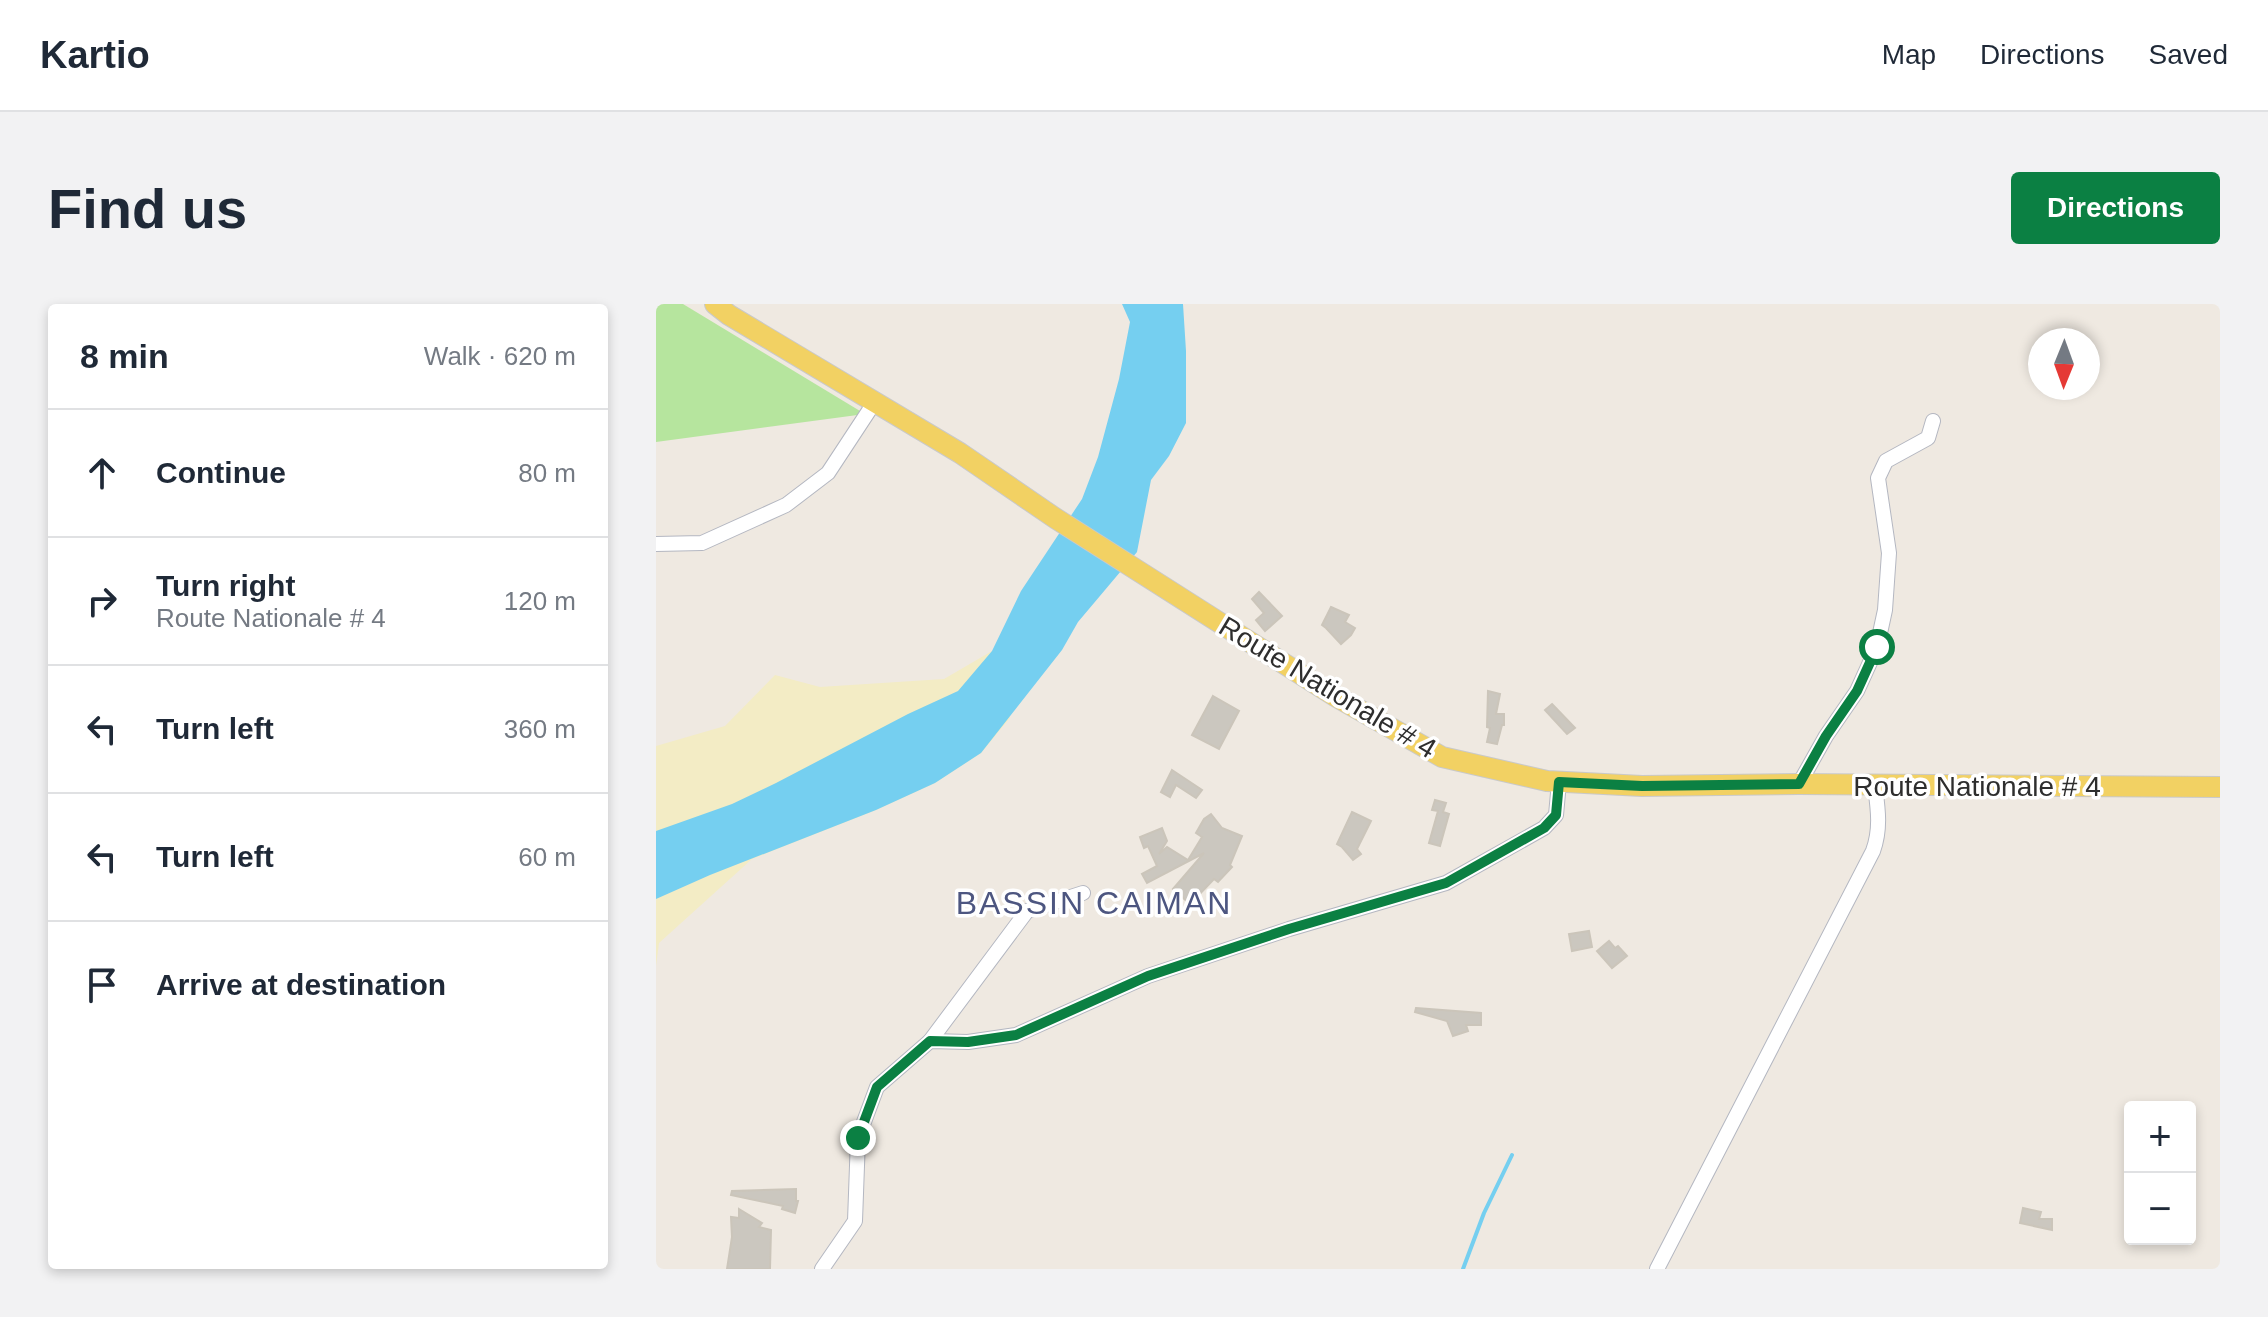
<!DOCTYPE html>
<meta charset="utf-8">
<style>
:root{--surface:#fff;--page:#f2f2f3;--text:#1f2937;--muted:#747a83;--line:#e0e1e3;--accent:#0b8043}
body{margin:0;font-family:Arial,sans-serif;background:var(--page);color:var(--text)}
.controls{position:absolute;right:24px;bottom:24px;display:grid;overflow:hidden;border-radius:8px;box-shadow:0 4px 12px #0003}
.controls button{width:72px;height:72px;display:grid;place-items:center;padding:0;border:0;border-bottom:2px solid var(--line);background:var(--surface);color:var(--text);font:40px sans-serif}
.compass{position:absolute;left:1372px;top:24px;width:72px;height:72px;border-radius:50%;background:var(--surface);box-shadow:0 4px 12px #0003;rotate:181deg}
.stop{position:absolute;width:24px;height:24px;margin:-18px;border:6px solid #0b8043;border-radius:50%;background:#fff}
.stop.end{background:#0b8043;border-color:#fff;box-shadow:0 2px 8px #0008}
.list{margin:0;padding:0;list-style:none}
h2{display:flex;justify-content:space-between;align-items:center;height:104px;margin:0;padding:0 32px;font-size:34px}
h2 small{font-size:26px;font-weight:400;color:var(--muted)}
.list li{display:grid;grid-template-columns:52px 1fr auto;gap:24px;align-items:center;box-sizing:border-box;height:128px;padding:0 32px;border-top:2px solid var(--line)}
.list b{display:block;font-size:30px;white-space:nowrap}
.list p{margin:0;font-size:26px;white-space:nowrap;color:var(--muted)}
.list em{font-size:26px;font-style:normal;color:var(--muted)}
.icon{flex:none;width:44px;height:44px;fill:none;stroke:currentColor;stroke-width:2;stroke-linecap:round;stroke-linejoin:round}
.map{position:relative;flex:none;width:1564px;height:965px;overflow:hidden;border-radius:8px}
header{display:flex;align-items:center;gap:48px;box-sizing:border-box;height:112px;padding:0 40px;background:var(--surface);border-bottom:2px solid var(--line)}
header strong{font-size:38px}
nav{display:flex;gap:44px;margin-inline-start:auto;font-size:28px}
.intro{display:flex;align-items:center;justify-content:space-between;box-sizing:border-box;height:192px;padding:0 48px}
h1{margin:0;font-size:56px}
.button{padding:20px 36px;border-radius:8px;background:var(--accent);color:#fff;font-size:28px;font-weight:700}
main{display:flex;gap:48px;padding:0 48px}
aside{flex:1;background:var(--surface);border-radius:8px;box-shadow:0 4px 12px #0003}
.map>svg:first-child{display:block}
.green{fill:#b6e59e}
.sand{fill:#f3ecc5}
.water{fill:#75cff0}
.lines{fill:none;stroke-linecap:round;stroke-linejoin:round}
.stream{stroke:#75cff0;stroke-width:4}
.building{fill:#cbc7bf;stroke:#cbc5ba;stroke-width:2}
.street-casing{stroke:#b4b7c1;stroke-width:16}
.primary-casing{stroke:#c9c9c9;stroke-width:22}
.street{stroke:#fff;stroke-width:14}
.primary{stroke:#f2d163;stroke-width:20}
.route{stroke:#0b8043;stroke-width:10}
.labels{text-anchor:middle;stroke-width:7;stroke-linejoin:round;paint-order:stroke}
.street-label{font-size:28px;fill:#2e2e2e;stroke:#fff}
.quarter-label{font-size:32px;letter-spacing:2px;fill:#4d5680;stroke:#fff}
</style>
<header>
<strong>Kartio</strong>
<nav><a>Map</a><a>Directions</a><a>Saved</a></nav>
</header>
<div class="intro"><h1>Find us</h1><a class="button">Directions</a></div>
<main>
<aside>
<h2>8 min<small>Walk · 620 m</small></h2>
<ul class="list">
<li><svg class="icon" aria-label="ahead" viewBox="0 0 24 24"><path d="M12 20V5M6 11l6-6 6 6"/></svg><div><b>Continue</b></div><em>80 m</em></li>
<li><svg class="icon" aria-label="right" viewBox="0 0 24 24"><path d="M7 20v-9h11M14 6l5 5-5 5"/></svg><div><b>Turn right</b><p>Route Nationale # 4</p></div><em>120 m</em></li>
<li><svg class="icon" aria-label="left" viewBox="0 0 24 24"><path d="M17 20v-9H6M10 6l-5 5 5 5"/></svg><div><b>Turn left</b></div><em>360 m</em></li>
<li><svg class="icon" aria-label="left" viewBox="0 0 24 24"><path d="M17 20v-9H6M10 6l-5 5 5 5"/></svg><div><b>Turn left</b></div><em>60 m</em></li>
<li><svg class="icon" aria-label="arrive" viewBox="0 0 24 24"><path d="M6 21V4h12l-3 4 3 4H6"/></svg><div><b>Arrive at destination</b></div></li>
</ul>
</aside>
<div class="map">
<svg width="1564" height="965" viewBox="0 0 1564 965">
<rect width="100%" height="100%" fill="#efe9e1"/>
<path class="green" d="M 0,0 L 27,0 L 209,110 L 0,138 Z"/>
<path class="sand" d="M 336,347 L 354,414 L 325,449 L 279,479 L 220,506 L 96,555 L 3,639 L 0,662 L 0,442 L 69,422 L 119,371 L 164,383 L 288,375 Z"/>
<path class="water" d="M 466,0 L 527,0 L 530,47 L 530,119 L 513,152 L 495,176 L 481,248 L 422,318 L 406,346 L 325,449 L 279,479 L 220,506 L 54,571 L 0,595 L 0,527 L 76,500 L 120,479 L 252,410 L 302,387 L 336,347 L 365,287 L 426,195 L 442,153 L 463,75 L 474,18 Z"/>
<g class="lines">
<path class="stream" d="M 807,965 L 828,909 L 856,851"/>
</g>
<g class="building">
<path d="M 603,288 L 626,312 L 609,327 L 600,316 L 608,309 L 596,295 Z"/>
<path d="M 675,303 L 693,311 L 689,318 L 699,324 L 695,331 L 685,340 L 670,324 L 666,321 Z"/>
<path d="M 832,387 L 844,390 L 840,410 L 848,410 L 848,421 L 846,421 L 841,440 L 831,438 L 834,424 L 831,423 Z"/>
<path d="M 557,392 L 583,407 L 563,445 L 536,431 Z"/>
<path d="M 896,400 L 919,424 L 911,430 L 889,406 Z"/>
<path d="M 516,466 L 546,486 L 540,494 L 520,481 L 514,493 L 505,488 Z"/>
<path d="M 779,496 L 790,499 L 787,508 L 793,510 L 784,542 L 773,539 L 782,507 L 776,506 Z"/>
<path d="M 696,508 L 715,517 L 701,545 L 705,550 L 697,556 L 686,543 L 681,540 Z"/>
<path d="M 555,510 L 566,524 L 586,532 L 574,561 L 576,563 L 562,578 L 558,575 L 534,600 L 517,585 L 548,549 L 491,579 L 486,570 L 501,562 L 492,542 L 488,544 L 484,533 L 506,524 L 511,537 L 503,550 L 511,543 L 532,556 L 546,533 L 540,529 L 548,515 Z"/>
<path d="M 933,627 L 936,643 L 916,647 L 913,630 Z"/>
<path d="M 953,637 L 959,644 L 962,642 L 971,652 L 956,664 L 941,647 Z"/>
<path d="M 760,704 L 825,709 L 825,721 L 810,721 L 812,727 L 797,732 L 791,717 L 759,708 Z"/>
<path d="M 140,885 L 140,897 L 142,897 L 139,909 L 126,905 L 127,902 L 75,891 L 76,887 Z"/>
<path d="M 1367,904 L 1385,908 L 1383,915 L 1396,915 L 1396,926 L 1364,919 Z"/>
<path d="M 83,905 L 106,919 L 103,923 L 115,926 L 114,965 L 71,965 L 76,933 L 75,913 L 83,914 Z"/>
</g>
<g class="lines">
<defs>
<g id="street">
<path d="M 0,240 L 46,239 L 130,201 L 172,169 L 218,99"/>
<path d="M 1143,480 L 1170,432 L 1201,387 L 1221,343 L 1229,306 L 1233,249 L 1222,174 L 1230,157 L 1272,134 L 1277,117"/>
<path d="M 274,737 L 371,607 L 427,589"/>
<path d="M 166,965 L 199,917 L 202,834 L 221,783 L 274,737 L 312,738 L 360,731 L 492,672 L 633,625 L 790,579 L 888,524 L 900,511 L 903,478"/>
<path d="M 1001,965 L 1217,547 C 1225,525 1222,505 1219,482"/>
</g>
<path id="primary" d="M 59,0 L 73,11 L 304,149 L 399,214 L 679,392 L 786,453 L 891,477 L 986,482 L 1143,480 L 1564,483"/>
</defs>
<use href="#street" class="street-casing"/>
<use href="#primary" class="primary-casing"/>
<use href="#street" class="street"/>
<use href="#primary" class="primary"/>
</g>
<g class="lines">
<path class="route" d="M 202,834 L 221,783 L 274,737 L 312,738 L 360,731 L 492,672 L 633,625 L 790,579 L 888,524 L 900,511 L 903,478 L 986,482 L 1143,480 L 1170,432 L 1201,387 L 1221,343"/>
</g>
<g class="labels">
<g class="street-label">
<text transform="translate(672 383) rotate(31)" y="10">Route Nationale # 4</text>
<text x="1321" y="492">Route Nationale # 4</text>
</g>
<g class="quarter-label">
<text x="438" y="610">BASSIN CAIMAN</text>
</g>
</g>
</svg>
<div class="controls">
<button>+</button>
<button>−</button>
</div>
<svg class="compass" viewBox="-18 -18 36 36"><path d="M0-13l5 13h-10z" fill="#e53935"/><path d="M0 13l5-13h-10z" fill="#747a83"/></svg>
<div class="stop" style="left:1221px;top:343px"></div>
<div class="stop end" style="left:202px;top:834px"></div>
</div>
</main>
